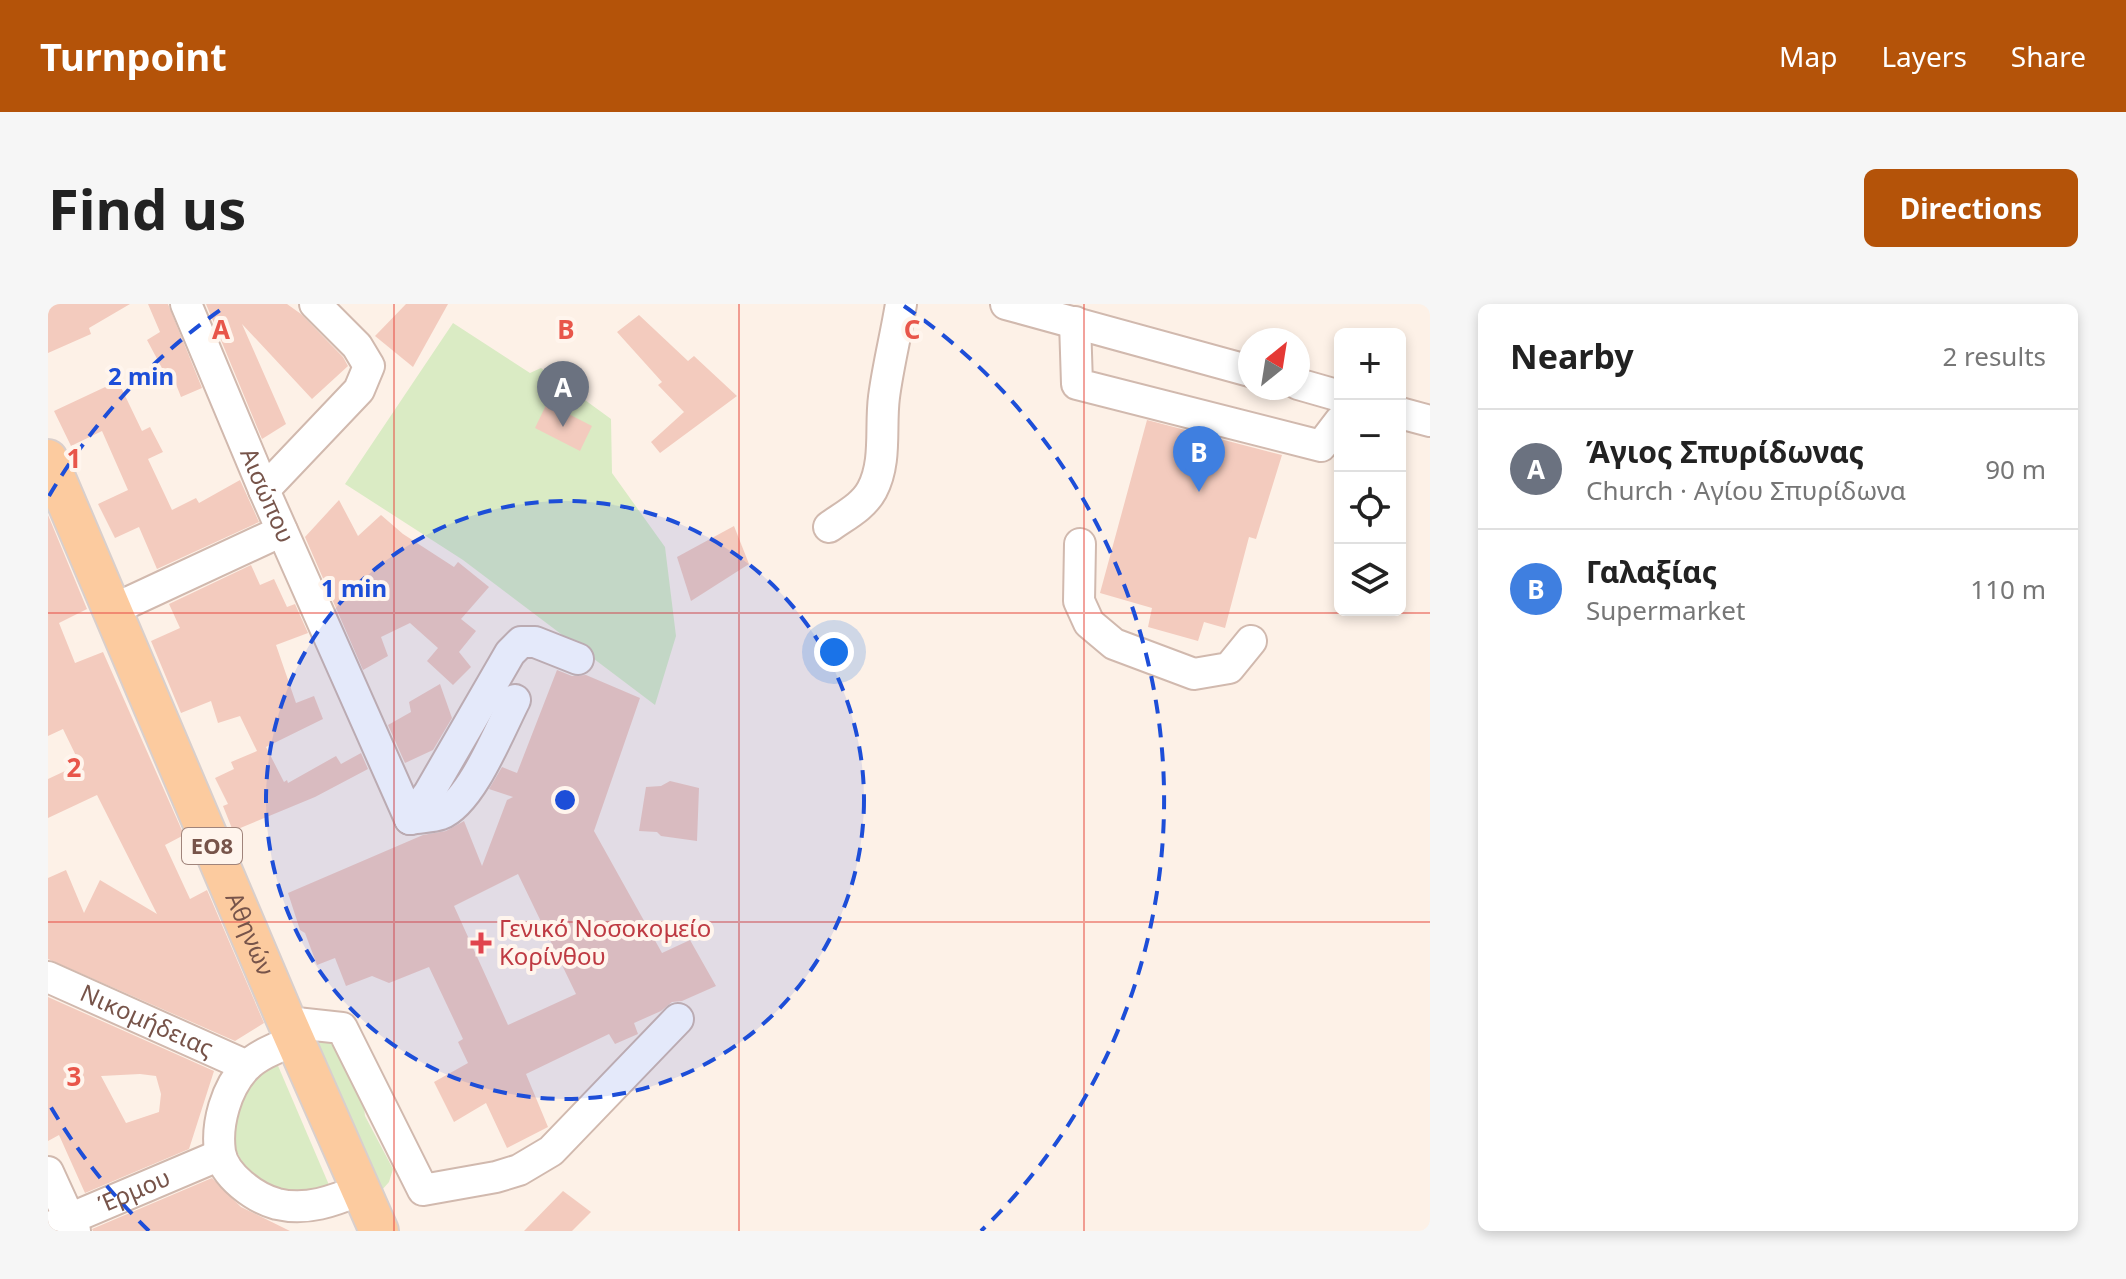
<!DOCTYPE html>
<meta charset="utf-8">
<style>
:root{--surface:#fff;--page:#f6f6f6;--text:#222;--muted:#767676;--line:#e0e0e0;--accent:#b45309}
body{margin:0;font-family:"Noto Sans",sans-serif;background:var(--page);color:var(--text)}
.controls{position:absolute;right:24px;top:24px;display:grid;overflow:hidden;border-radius:12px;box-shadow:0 4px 12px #0003}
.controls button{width:72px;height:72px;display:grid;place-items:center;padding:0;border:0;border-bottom:2px solid var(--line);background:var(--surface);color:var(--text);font:40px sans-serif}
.compass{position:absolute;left:1190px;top:24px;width:72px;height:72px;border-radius:50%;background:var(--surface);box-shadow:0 4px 12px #0003;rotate:30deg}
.you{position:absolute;left:786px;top:348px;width:28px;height:28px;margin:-20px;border:6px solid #fff;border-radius:50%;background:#1a73e8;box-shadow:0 0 0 12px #1a73e833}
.badge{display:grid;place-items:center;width:52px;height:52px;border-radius:50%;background:var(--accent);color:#fff;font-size:26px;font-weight:700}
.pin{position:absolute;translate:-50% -66px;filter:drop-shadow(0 2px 4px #0008)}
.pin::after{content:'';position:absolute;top:42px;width:28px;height:24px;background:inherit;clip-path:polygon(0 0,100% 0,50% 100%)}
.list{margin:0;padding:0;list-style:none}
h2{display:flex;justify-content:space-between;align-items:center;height:104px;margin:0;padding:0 32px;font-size:34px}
h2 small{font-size:26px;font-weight:400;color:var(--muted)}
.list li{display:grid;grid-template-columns:52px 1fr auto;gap:24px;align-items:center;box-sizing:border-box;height:120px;padding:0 32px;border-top:2px solid var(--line)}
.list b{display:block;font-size:30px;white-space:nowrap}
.list p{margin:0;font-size:26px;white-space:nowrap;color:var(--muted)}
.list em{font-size:26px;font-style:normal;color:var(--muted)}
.icon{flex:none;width:44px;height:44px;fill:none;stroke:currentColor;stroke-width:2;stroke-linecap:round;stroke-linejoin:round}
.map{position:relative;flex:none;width:1382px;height:927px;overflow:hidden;border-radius:12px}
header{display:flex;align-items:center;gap:48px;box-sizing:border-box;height:112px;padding:0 40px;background:var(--accent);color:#fff}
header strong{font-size:38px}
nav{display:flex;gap:44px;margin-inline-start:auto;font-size:28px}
.intro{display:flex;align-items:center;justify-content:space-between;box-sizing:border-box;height:192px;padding:0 48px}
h1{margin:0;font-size:56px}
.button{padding:20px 36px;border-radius:12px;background:var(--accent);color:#fff;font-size:28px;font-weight:700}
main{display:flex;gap:48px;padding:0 48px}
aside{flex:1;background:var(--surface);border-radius:12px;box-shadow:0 4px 12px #0003}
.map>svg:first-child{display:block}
.green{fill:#daebc4}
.building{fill:#f3cbbe;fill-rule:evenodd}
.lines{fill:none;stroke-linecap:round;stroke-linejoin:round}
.minor-casing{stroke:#d1b9ae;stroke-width:34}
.major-casing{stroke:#d9cfcc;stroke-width:42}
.minor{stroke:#fff;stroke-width:30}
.major{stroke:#fccb9f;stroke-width:38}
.grid{fill:none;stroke:#e8564a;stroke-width:2;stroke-opacity:0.55}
.ring{fill:none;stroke:#1d4ed8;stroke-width:4;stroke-dasharray:14 10}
.health-dot{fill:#e0444e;stroke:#fff5ed;stroke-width:3}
.labels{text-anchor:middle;stroke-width:8;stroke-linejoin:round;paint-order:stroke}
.shield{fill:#fff5ed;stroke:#a0847b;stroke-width:2}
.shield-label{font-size:22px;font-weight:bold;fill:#77544a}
.street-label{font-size:24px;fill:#77544a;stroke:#fff5ed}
.health-label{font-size:24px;fill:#be3a42;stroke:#fff5ed;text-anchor:start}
.grid-label{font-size:26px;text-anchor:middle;font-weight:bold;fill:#e8564a;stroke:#fff5ed;stroke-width:8;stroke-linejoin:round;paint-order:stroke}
.centre{fill:#1d4ed8;stroke:#fff5ed;stroke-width:4}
.ring-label{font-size:24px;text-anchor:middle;font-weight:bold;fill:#1d4ed8;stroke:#fff5ed;stroke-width:8;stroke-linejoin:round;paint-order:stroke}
</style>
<header>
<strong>Turnpoint</strong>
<nav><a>Map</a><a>Layers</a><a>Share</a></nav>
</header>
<div class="intro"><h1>Find us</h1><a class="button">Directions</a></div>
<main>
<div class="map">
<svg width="1382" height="927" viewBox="0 0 1382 927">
<rect width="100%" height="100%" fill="#fdf1e7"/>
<g class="green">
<path d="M 405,19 L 482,69 L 493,64 L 563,115 L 564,169 L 617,243 L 628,332 L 607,401 L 415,256 L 297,180 Z"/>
<path d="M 284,734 L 315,794 L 317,812 L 345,865 L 341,878 L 333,887 L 263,744 L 271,736 Z"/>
<path d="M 228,757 L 284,888 L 261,894 L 217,882 L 199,867 L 188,846 L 183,823 L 199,778 Z"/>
</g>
<g class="building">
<path d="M 0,0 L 82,0 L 41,24 L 43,30 L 0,49 Z"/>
<path d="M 100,0 L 120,0 L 154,84 L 133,93 L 122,65 L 115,66 L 99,36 L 112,28 Z"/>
<path d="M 158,0 L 239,0 L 253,10 L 295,53 L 300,62 L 264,95 L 194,20 L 238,120 L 214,135 Z"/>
<path d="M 358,0 L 400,0 L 365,63 L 327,32 Z"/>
<path d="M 591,11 L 640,57 L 646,52 L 689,92 L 612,149 L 603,138 L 636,108 L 610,81 L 614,78 L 569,28 Z"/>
<path d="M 70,77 L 94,127 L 102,123 L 115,148 L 100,155 L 124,206 L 148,194 L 151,199 L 192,176 L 211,218 L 109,265 L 91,223 L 67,234 L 50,200 L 80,186 L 54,127 L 23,142 L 6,107 Z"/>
<path d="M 499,99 L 544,122 L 532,147 L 487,124 Z"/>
<path d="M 1099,116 L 1234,151 L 1208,235 L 1201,233 L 1177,324 L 1156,318 L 1150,337 L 1100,323 L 1104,304 L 1052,289 Z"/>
<path d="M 291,196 L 310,232 L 333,211 L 355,230 L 406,263 L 410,258 L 441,283 L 413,315 L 428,327 L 411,348 L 423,363 L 405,381 L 379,357 L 390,344 L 362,319 L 333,333 L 340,352 L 315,366 L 257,233 Z"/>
<path d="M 0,211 L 39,305 L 11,319 L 27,359 L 55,348 L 136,531 L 117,541 L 142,595 L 159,586 L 216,719 L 187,737 L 0,655 L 0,574 L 18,566 L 36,609 L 52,576 L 109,610 L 49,491 L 0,514 L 0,475 L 32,460 L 15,425 L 0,432 Z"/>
<path d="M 686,222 L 701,260 L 643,297 L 629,253 Z"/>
<path d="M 203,261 L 212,281 L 226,275 L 239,303 L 247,300 L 260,329 L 228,341 L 248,399 L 266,392 L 275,415 L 218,443 L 236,478 L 239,476 L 240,479 L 288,452 L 293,460 L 313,449 L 320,465 L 267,493 L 185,527 L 175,502 L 180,500 L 167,474 L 186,465 L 183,458 L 209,447 L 192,412 L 170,419 L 163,397 L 133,409 L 103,337 L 132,324 L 121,300 Z"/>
<path d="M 509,366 L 524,372 L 538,371 L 592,394 L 546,527 L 614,649 L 642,636 L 668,682 L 634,697 L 624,698 L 613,707 L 586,719 L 590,730 L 567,740 L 561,730 L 478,770 L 500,823 L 459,844 L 438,799 L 406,818 L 386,778 L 420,759 L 410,738 L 415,735 L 381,663 L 341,679 L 324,672 L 298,682 L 287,654 L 269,661 L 257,629 L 252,626 L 240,589 L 375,531 L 398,527 L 416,517 L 434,562 L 459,496 L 465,493 L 441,485 L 454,463 L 469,469 ZM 470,570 L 528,690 L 460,721 L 406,602 Z"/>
<path d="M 392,380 L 404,414 L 385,446 L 357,459 L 340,421 L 363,408 L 361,398 Z"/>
<path d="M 622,477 L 651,484 L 649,537 L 613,532 L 609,528 L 591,527 L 598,483 L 613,482 Z"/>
<path d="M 0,693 L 166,767 L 141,845 L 37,889 L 11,831 L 0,837 ZM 92,770 L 108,772 L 113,790 L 111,808 L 78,819 L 53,772 Z"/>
<path d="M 164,874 L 193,903 L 242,927 L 45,927 L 44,925 Z"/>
<path d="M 515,887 L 543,908 L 524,927 L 476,927 Z"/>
</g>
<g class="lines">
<defs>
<g id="minor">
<path id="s1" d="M 138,0 L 216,186 L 362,515"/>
<path d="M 958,0 L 1202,67"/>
<path d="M 1027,18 L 1029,80 L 1273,142 L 1292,117"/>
<path d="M 1250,80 L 1292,92"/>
<path d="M 1352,109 L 1382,117"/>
<path d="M 216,186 L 311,86 L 321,62 L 309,42 L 267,0"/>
<path d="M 781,223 C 796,212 815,203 824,186 C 839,158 832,123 836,93 C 840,62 848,31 853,0"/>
<path d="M 1032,240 L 1031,297 L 1041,319 L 1066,340 L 1146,370 L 1181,364 L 1203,337"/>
<path d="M 64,306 L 234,227"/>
<path d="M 362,515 L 381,489 L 462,349 L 473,338 L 487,338 L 530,355"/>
<path d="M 362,515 C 372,513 384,513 393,510 C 423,499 452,425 467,396"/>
<path id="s2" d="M 0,673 L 199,762"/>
<path d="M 239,718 L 294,724 L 375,886 L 448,873 L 471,866 L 503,847 L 630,715"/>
<path d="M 247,736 C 231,743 211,750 198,763 C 178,784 168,820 172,848 C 176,872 207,894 229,900 C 259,907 285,897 312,886"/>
<path d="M 0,868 L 27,927"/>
<path id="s3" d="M 0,924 L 172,851"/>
</g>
<g id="major">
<path id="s4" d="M 0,155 L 235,709 L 331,927"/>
</g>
</defs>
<use href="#minor" class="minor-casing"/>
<use href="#major" class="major-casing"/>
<use href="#minor" class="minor"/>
<use href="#major" class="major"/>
</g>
<path class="grid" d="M 346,0 L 346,927M 691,0 L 691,927M 1036,0 L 1036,927M 0,309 L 1382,309M 0,618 L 1382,618"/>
<circle cx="517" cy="496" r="299" fill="#1d4ed8" fill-opacity=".12"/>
<g class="ring">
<circle cx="517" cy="496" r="299"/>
<path d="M101 927A599 599 0 0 1 1 800M1 192A599 599 0 0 1 178 2M856 2A599 599 0 0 1 933 927"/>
</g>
<path class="health-dot" d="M429 627h8v8h8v8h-8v8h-8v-8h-8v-8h8z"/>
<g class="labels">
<rect class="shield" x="134" y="524" width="60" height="36" rx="6"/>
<g class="shield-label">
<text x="164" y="550">ΕΟ8</text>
</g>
<g class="street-label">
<text dy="8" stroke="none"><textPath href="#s1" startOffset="208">Αισώπου</textPath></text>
<text dy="8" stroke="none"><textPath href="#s4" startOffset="516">Αθηνών</textPath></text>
<text dy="8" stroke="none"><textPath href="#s2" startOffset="108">Νικομήδειας</textPath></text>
<text dy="8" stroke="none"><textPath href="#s3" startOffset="94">Έρμου</textPath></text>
</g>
<g class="health-label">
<text x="451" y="633">Γενικό Νοσοκομείο<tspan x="451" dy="28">Κορίνθου</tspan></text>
</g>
</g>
<g class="grid-label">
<text x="173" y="35">A</text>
<text x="518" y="35">B</text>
<text x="864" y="35">C</text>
<text x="26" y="164">1</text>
<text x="26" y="473">2</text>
<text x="26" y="782">3</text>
</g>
<circle cx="517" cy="496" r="12" class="centre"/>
<g class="ring-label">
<text x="93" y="81">2 min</text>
<text x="306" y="293">1 min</text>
</g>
</svg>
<div class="controls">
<button>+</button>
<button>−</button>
<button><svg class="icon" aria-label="locate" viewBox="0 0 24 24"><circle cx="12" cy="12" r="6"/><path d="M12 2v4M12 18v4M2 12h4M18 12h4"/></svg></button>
<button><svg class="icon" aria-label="layers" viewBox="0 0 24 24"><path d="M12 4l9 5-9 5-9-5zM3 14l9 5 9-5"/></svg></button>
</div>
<svg class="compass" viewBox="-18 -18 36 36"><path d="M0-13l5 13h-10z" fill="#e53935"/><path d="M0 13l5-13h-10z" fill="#767676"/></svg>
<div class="you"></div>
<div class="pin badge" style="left:515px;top:123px;background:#6b7280">A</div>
<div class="pin badge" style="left:1151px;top:188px;background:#3f7fe0">B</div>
</div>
<aside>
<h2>Nearby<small>2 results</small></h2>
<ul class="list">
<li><span class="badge" style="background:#6b7280">A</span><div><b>Άγιος Σπυρίδωνας</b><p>Church · Αγίου Σπυρίδωνα</p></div><em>90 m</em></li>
<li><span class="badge" style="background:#3f7fe0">B</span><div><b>Γαλαξίας</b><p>Supermarket</p></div><em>110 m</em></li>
</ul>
</aside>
</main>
